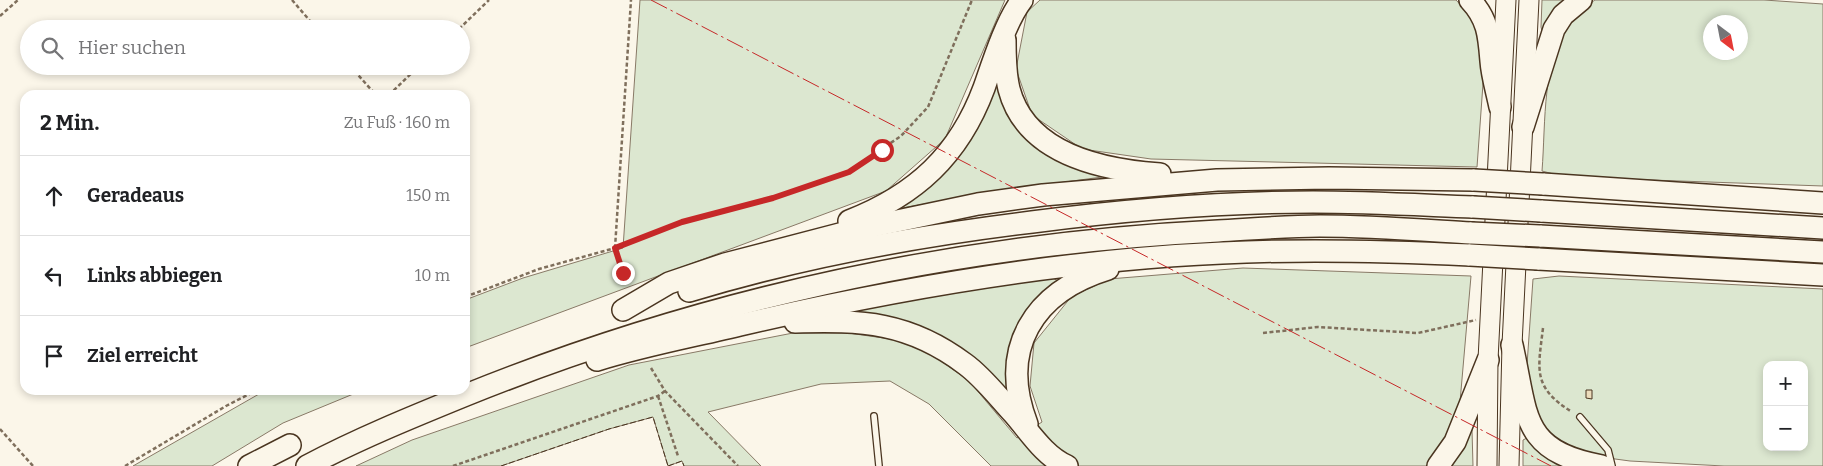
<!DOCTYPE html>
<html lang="de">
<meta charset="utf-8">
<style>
:root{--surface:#fff;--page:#f6f6f6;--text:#202124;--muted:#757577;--line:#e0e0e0}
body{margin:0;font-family:Bitter,serif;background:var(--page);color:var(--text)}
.controls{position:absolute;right:15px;bottom:15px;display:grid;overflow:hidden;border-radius:10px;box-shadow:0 2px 8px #0003}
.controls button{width:45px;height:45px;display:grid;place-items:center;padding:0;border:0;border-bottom:1px solid var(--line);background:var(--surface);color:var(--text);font:25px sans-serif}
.compass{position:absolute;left:1703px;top:15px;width:45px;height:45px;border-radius:50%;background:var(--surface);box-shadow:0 2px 8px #0003;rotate:148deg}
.stop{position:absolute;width:15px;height:15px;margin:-11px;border:4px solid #c62828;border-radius:50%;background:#fff}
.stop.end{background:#c62828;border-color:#fff;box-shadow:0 1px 5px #0008}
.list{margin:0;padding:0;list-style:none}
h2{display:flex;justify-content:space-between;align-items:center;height:65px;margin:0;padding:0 20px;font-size:21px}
h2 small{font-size:16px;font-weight:400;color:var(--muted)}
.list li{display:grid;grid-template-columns:32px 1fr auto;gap:15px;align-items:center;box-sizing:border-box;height:80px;padding:0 20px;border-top:1px solid var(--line)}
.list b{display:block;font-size:19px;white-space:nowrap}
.list em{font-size:16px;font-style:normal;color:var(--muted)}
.icon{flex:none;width:28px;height:28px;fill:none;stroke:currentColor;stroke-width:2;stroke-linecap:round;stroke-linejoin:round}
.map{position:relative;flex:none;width:1823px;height:466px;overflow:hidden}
.search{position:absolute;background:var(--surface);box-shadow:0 2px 8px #0003;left:20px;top:20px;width:450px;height:55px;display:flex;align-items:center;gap:12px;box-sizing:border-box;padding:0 18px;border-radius:28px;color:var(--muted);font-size:19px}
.panel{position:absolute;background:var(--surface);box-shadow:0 2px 8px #0003;left:20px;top:90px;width:450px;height:305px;border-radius:15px}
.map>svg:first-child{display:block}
.green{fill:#dce7d0;stroke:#887966;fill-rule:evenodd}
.building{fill:#ecdcbc;stroke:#4a3520}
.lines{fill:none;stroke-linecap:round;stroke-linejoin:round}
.service-casing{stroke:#4a3520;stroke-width:8}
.trunk-casing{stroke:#4a3520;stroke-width:21}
.motorway-casing{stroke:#4a3520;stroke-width:24}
.path{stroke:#7f6f5c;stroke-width:2.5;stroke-dasharray:4 2.5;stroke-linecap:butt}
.service{stroke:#fbf6e9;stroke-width:5.5}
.trunk{stroke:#fbf6e9;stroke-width:19}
.motorway{stroke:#fbf6e9;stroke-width:21}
.motorway-bridge-casing{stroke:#4a3520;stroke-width:24;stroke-linecap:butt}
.motorway-bridge{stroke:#fbf6e9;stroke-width:21}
.fence{stroke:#4a3520;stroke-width:1;stroke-dasharray:6 2.5;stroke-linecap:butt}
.power{stroke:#c62828;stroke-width:1;stroke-dasharray:18 4 2.5 4;stroke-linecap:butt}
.route{stroke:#c62828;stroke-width:6}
</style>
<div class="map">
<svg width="1823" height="466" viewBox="0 0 1823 466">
<rect width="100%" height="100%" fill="#fbf6e9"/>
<g class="green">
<path d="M 640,0 L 1005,0 L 945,139 L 886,191 L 465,348 L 465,300 L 523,278 L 623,248 Z"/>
<path d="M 1040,0 L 1456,0 L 1472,17 L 1486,42 L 1477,167 L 1151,159 L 1082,149 L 1032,115 L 1016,69 L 1027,12 Z"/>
<path d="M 1542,0 L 1570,0 L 1542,31 L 1541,27 Z"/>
<path d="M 1595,0 L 1764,0 L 1823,4 L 1823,186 L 1565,177 L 1542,171 C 1546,122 1541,58 1573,17 C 1578,10 1588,5 1595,0 ZM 1710,22 L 1740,22 L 1740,52 L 1710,52 Z"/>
<path d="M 995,73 L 1005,95 L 1102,175 L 1102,177 L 991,192 L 897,209 Z"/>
<path d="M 1243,268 L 1471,276 L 1460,402 L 1441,451 L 1428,466 L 991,466 L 929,404 L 890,381 L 821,384 L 708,412 L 761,466 L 684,466 L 682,461 L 668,466 L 653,417 L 609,429 L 501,466 L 356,466 L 412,440 L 629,365 L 793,333 L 848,333 L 905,341 L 936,357 L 970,382 L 1017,438 L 1042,422 L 1030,386 L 1034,343 L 1071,297 L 1109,279 Z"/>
<path d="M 1559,276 L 1823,289 L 1823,466 L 1724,466 L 1630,461 L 1593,456 L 1549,436 L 1534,415 L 1527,365 L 1533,279 ZM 1767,365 L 1804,365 L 1804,447 L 1767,447 Z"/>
<path d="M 1052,278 L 1059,281 L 1012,392 L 1006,395 L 980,370 L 857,315 L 855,310 L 944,293 Z"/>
<path d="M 266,390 L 363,390 L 283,423 L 212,466 L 133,466 Z"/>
<path d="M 1469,430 L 1472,430 L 1473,466 L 1446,466 Z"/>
<path d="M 1527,438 L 1529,439 L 1576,466 L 1523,466 L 1523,440 Z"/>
</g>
<path class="building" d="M 1586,390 L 1592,390 L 1592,399 L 1586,398 Z"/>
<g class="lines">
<defs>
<g id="service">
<path d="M 874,416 L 879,466"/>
<path d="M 1580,417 L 1608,450 L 1612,466"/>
</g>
<g id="trunk">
<path d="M 1487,466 L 1488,360 L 1506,0"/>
<path d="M 1509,466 L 1512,345 L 1529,0"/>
</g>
<g id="motorway">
<path d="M 1470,0 C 1488,19 1489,36 1491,61 C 1492,76 1497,92 1500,107"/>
<path d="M 1005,40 C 1005,56 1005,73 1009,89 C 1026,154 1102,170 1160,174"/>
<path d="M 1523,127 L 1554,29 L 1563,15 L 1581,0"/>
<path d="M 1543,184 L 1823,203"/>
<path d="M 1541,211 L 1823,228"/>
<path d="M 849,221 C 916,195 959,155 984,88 C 993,62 1006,21 1022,0"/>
<path d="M 1540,236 L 1823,252"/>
<path d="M 1538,259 L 1823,275"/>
<path d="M 689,291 C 801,257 916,236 1032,222 C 1125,210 1219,202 1313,202 C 1366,202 1420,205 1473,207"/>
<path d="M 623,310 L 669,283 L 725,264 L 859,229 L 978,204 L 1043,195 L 1217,180 L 1329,178 L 1474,180"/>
<path d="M 795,322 C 862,320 909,322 965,364 C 983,377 998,397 1013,413 C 1029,431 1044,456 1067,466"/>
<path d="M 1512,345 C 1528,416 1520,451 1602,466"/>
<path d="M 597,360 C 645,345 695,336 744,324 C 900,288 1061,260 1222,253 C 1305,249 1387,251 1470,255"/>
<path d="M 1027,424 C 998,349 1033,292 1108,269"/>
<path d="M 249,466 L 290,445"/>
<path d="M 307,466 C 358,439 412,417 466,395 C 709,297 957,244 1218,231 C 1252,229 1286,226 1320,226 C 1370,226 1421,230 1471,233"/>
<path d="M 1438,466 L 1455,442 L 1488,360"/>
</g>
</defs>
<use href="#service" class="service-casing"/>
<use href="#trunk" class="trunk-casing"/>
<use href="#motorway" class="motorway-casing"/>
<g class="path">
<path d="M 292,0 L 317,29"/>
<path d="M 0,16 L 18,0"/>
<path d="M 459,29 L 489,0"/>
<path d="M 350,66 L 376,95"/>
<path d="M 389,95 L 419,66"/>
<path d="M 623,273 L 615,248 L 631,0"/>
<path d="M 465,297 L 539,269 L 615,248 L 682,222 L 773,198 L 849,171 L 901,136 L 928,107 L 972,0"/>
<path d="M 1543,328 C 1538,370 1532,387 1572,412"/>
<path d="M 1263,333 L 1318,327 L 1418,333 L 1476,320"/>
<path d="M 651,368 L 665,391 L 738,466"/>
<path d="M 658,396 L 678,456"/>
<path d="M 0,429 L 33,466"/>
<path d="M 125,466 L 226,406 L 257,390"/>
<path d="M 453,466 L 658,396 L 665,391"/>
</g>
<use href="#service" class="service"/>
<use href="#trunk" class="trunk"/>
<use href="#motorway" class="motorway"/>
<defs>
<g id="motorway-bridge">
<path d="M 1474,180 L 1543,184"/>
<path d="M 1473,207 L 1541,211"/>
<path d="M 1471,233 L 1540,236"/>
<path d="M 1470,255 L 1538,259"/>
</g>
</defs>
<use href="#motorway-bridge" class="motorway-bridge-casing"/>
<use href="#motorway-bridge" class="motorway-bridge"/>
<g class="fence">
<path d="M 501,466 L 609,429 L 653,417 L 668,466"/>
<path d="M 668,466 L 682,461 L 684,466"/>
</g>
<path class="power" d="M 651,0 L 1551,466"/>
</g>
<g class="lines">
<path class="route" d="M 623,273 L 615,248 L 682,222 L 773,198 L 849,172 L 882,150"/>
</g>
</svg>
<div class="controls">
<button>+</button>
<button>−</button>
</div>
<svg class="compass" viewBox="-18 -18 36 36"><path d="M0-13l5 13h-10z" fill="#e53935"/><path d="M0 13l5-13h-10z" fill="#757577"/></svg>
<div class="stop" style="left:882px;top:150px"></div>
<div class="stop end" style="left:623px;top:273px"></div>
<div class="search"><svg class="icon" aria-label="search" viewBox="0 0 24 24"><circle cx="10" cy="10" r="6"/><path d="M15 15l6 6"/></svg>Hier suchen</div>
<section class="panel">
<h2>2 Min.<small>Zu Fuß · 160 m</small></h2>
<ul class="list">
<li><svg class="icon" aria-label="ahead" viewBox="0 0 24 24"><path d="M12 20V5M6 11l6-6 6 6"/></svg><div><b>Geradeaus</b></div><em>150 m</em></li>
<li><svg class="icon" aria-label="left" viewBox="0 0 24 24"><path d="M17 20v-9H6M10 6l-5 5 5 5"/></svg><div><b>Links abbiegen</b></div><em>10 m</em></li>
<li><svg class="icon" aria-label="arrive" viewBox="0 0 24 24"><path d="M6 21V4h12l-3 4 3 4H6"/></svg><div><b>Ziel erreicht</b></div></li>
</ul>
</section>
</div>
